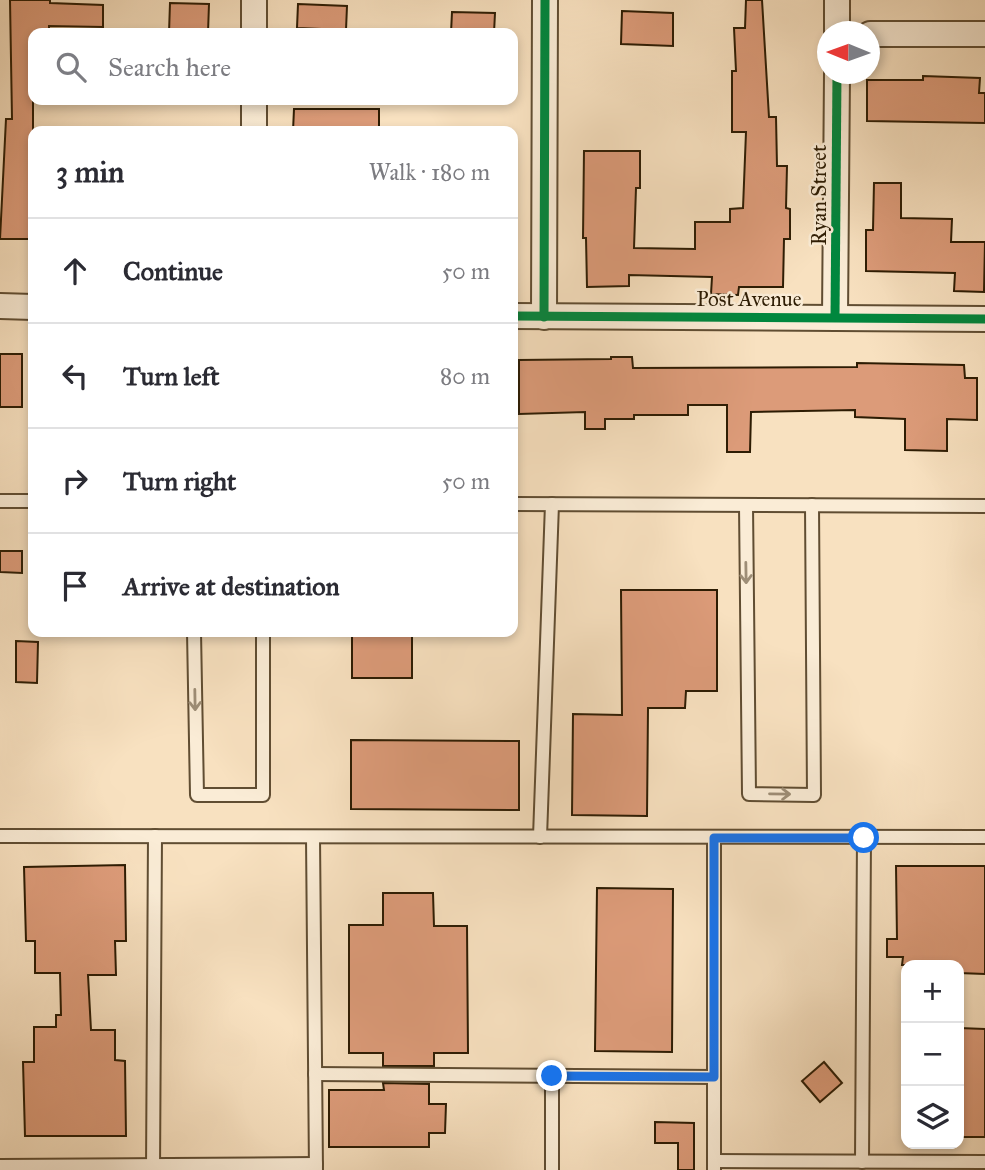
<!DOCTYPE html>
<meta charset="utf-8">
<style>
:root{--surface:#fff;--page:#f2f2f3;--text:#2b2b33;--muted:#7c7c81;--line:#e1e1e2}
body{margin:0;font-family:"IM FELL Great Primer",serif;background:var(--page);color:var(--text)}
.controls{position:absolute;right:21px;bottom:21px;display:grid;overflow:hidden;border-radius:14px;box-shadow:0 4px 10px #0003}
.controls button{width:63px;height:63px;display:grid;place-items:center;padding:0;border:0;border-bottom:2px solid var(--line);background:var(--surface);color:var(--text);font:35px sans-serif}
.compass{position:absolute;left:817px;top:21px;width:63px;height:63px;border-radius:50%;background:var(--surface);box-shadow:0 4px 10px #0003;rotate:271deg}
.stop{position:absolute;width:21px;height:21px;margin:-16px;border:5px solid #1a73e8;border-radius:50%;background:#fff}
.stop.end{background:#1a73e8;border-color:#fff;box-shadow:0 2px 7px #0008}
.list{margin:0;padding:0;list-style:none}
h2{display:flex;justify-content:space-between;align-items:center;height:91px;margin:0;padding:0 28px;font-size:30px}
h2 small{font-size:23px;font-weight:400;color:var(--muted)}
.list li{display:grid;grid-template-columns:46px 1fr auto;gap:21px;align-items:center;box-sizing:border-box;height:105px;padding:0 28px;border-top:2px solid var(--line)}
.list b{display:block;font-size:26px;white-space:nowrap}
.list em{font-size:23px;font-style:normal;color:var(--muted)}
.icon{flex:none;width:38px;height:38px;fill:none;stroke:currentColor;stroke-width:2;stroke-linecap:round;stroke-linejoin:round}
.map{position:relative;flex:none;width:985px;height:1170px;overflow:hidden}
.search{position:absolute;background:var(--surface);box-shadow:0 4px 10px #0003;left:28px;top:28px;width:490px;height:77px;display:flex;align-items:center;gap:18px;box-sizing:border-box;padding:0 24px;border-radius:14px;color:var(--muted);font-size:26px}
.panel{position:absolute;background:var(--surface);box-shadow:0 4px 10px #0003;left:28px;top:126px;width:490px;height:511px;border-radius:14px}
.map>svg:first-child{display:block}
.building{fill:#dc9b79;stroke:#2d1c03;stroke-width:2}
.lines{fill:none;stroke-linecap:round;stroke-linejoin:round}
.service-casing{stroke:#604d32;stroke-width:16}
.minor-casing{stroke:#604d32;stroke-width:28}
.service{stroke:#faecd6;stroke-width:12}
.minor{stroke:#faecd6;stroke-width:24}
.cycleway-casing{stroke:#faecd6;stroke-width:13}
.cycleway{stroke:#00873e;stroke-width:9}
.oneway{stroke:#9e8e77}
.route{stroke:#1a73e8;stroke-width:9}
.labels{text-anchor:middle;stroke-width:5;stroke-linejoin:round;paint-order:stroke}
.street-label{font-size:21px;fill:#2d1c03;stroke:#faecd6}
</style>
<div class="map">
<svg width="985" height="1170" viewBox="0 0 985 1170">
<rect width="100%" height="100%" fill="#f8e1c0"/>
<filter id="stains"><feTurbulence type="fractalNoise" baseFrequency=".00286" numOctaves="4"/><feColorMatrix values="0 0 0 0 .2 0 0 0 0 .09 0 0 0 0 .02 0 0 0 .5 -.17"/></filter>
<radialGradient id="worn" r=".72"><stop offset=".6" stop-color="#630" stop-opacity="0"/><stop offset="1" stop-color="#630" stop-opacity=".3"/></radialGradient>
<g class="building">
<path d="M 10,0 L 50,0 L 50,3 L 103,5 L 103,27 L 49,26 L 49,33 L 33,33 L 33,239 L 0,239 L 6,119 L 12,119 Z"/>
<path d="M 746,0 L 762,0 L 769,117 L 776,117 L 777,166 L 787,166 L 786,208 L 790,209 L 790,239 L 784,239 L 783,287 L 739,287 L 738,295 L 711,294 L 712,277 L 629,275 L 629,286 L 587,287 L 586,238 L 583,238 L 584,151 L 640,151 L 640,188 L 636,188 L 634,248 L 695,249 L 695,222 L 730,222 L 730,209 L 743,208 L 746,132 L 732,132 L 732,71 L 736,71 L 734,28 L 745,28 Z"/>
<path d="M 170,3 L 209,4 L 208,33 L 169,33 Z"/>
<path d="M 298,4 L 347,6 L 346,30 L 297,28 Z"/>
<path d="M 622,11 L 673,13 L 673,46 L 621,44 Z"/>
<path d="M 452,12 L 495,13 L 494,33 L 451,33 Z"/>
<path d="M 923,76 L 980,78 L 979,93 L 985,93 L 985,123 L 867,121 L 867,80 L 923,80 Z"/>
<path d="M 294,109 L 379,109 L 379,131 L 293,131 Z"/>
<path d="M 874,183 L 901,183 L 901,218 L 952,219 L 951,242 L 985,242 L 984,292 L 954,291 L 955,273 L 866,271 L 866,230 L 873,230 Z"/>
<rect x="0" y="354" width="22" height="53"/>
<path d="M 611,357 L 632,357 L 633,368 L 857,367 L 857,363 L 964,365 L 965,378 L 977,378 L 977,420 L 947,419 L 947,451 L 905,450 L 905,419 L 855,417 L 855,410 L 751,412 L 750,452 L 727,452 L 727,405 L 688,405 L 688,415 L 634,415 L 634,419 L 605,419 L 605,429 L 585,429 L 585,412 L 519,414 L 519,360 L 611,359 Z"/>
<path d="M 0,551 L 22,551 L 22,573 L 0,572 Z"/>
<path d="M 621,590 L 717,590 L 717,691 L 686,691 L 685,708 L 648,708 L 647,816 L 572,815 L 573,714 L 622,715 Z"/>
<rect x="352" y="632" width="60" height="46"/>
<path d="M 16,641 L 38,642 L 37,683 L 16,682 Z"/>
<path d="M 351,740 L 519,741 L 519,810 L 351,809 Z"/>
<path d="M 125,865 L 126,941 L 115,941 L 116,975 L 88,975 L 91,1030 L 115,1030 L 115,1060 L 125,1061 L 126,1136 L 25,1136 L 23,1062 L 34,1062 L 34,1027 L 56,1027 L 56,1015 L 61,1015 L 60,973 L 35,973 L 35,941 L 26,941 L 24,867 Z"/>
<path d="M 896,866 L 985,866 L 985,974 L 959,973 L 959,965 L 902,965 L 903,957 L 887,957 L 887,939 L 897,939 Z"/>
<path d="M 597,888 L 673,889 L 672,1052 L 595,1051 Z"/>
<path d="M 383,893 L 433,893 L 434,926 L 467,926 L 468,1053 L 434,1053 L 434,1066 L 383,1066 L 383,1053 L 349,1053 L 349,925 L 383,925 Z"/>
<path d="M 959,1028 L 985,1029 L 985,1137 L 959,1137 Z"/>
<path d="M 824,1062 L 842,1083 L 820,1102 L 802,1081 Z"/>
<path d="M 383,1083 L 429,1084 L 429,1104 L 446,1104 L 445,1133 L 429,1133 L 429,1147 L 329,1147 L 329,1090 L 384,1090 Z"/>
<path d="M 655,1122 L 694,1123 L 694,1170 L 678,1170 L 678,1143 L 655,1143 Z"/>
</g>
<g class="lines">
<defs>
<g id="service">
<path d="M 0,501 L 33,501"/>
<path d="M 513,504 L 985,506"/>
<path d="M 746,505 L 749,794 L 814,795 L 812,505"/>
<path d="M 194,632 L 197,795 L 263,795 L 263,632"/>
<path d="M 0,836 L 985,837"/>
<path d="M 313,837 L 316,1170"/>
<path d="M 540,837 L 552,504"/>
<path d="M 714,838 L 714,1170"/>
<path d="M 315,1074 L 714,1077"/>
<path d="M 552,1076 L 552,1170"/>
<path d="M 714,1161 L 985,1162"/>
<path d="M 862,1162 L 864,837"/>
<path d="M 0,1166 L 316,1164"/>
<path d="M 153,1170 L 155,836"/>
</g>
<g id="minor">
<path d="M 254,0 L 254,33"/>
<path d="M 837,32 L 837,0"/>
<path d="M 870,34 L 985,34"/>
<path d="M 254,100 L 254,131"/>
<path d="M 0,306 L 33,307"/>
<path d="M 513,316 L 985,319"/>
<path d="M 544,317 L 545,0"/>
<path d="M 835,317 L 837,74"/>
</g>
</defs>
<use href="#service" class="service-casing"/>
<use href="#minor" class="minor-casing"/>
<use href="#service" class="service"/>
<use href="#minor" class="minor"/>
<defs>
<g id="cycleway">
<path d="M 513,316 L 985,319"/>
<path d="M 544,317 L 545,0"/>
<path d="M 835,317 L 837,74"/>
</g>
</defs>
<use href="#cycleway" class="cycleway-casing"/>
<use href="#cycleway" class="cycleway"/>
</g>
<defs><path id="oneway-shaft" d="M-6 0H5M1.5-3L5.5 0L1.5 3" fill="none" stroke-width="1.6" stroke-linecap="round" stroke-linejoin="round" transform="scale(1.75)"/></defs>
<g class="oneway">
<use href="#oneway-shaft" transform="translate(746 573) rotate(89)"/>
<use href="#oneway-shaft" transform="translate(195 700) rotate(89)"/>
<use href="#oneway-shaft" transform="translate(780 794) rotate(1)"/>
</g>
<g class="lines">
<path class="route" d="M 552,1076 L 714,1077 L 714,838 L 864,838"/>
</g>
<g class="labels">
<g class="street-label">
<text transform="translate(819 195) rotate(-90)" y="7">Ryan Street</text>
<text x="749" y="306">Post Avenue</text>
</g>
</g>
<rect width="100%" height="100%" filter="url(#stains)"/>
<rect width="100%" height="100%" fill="url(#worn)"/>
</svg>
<div class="controls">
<button>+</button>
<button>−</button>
<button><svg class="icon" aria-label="layers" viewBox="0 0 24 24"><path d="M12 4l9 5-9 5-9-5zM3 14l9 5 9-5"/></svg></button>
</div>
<svg class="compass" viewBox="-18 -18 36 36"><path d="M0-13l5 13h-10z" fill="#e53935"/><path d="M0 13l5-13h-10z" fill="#7c7c81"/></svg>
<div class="stop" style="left:864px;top:838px"></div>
<div class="stop end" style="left:552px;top:1076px"></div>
<div class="search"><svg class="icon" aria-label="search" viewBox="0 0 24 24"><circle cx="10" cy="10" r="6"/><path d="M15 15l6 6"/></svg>Search here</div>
<section class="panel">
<h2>3 min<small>Walk · 180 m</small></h2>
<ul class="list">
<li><svg class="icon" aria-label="ahead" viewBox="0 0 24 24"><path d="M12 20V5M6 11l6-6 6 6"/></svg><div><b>Continue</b></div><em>50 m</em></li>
<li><svg class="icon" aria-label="left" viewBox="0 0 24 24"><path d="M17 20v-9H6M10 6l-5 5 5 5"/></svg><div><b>Turn left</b></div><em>80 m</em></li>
<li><svg class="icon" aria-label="right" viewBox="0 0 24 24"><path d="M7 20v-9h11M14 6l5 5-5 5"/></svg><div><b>Turn right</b></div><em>50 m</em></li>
<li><svg class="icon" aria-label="arrive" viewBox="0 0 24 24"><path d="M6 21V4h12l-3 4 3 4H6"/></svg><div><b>Arrive at destination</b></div></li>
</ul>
</section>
</div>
